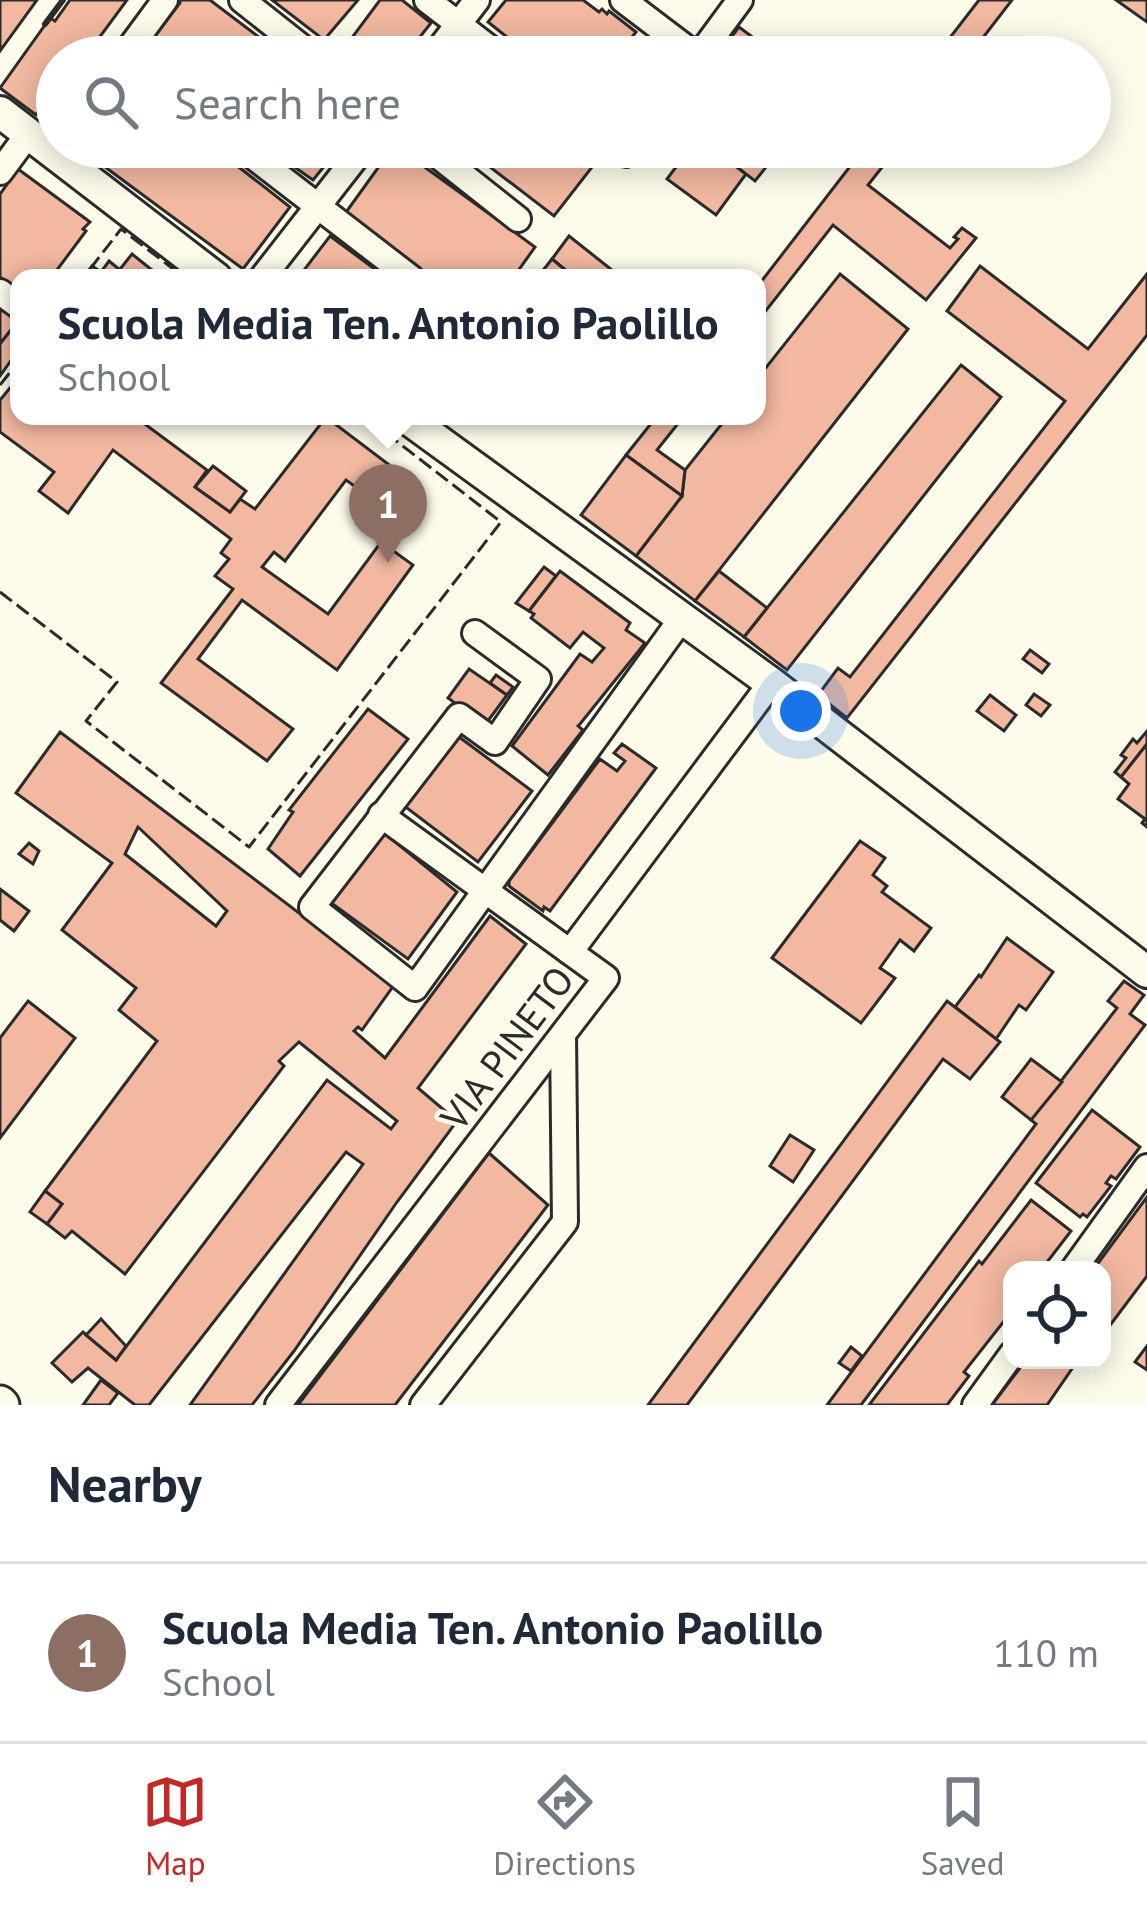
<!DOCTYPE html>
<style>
:root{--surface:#fff;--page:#f2f2f3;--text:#1f2937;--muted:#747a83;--line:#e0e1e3;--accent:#c62828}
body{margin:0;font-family:"PT Sans",sans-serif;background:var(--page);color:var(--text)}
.controls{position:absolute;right:36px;bottom:36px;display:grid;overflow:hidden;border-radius:24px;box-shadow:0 6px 30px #0003}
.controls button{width:108px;height:108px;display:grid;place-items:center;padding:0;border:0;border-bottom:3px solid var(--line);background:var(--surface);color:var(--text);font:60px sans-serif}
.you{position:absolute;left:801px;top:711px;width:42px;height:42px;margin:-30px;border:9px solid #fff;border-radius:50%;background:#1a73e8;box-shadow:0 0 0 18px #1a73e833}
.badge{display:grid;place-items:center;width:78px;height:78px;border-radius:50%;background:var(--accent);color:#fff;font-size:39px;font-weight:700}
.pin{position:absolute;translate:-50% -99px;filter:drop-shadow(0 3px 6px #0008)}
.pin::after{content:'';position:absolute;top:63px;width:42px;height:36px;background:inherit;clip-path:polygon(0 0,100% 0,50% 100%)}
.popup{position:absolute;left:10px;top:269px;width:756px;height:156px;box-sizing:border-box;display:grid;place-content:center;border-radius:24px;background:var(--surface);filter:drop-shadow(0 3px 9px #0005);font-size:39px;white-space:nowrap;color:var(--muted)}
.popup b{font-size:45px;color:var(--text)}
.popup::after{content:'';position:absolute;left:50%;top:100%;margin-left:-24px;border:24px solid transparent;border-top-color:var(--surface)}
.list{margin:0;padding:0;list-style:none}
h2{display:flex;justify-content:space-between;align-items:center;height:156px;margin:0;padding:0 48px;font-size:51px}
h2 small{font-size:39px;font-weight:400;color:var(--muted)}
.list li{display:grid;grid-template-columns:78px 1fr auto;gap:36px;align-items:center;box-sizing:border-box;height:180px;padding:0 48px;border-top:3px solid var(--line)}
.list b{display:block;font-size:45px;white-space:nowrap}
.list p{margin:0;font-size:39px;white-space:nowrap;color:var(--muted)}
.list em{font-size:39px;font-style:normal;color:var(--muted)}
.icon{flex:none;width:66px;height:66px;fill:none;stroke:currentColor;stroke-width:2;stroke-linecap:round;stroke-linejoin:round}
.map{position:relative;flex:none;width:1147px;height:1405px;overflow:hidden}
.search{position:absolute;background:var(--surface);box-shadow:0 6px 30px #0003;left:36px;right:36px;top:36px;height:132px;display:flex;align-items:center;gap:30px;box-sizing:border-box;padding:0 42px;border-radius:66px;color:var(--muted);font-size:45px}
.sheet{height:336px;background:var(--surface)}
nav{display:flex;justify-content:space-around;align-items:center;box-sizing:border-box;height:168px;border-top:3px solid var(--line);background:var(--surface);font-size:33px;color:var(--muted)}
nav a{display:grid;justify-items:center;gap:6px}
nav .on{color:var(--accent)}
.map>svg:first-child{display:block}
.building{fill:#f2b8a0;stroke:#2b2b2b;stroke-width:3;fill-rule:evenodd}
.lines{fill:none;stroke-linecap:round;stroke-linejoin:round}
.minor-casing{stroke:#2b2b2b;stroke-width:30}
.tertiary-casing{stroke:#2b2b2b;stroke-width:36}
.secondary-casing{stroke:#2b2b2b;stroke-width:39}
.minor{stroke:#fdfbea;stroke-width:24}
.tertiary{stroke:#fdfbea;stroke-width:30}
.secondary{stroke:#fdfbea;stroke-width:33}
.fence{stroke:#2b2b2b;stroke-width:3;stroke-dasharray:15 6;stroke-linecap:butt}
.wall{stroke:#2b2b2b;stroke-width:6}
.labels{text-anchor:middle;stroke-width:9;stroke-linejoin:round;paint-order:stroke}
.street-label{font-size:39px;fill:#2b2b2b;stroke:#fdfbea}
</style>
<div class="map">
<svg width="1147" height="1405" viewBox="0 0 1147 1405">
<rect width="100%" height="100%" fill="#fdfbea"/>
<g class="building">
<path d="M 0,0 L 37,0 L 0,51 Z"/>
<path d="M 70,0 L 127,0 L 85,57 L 57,57 L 57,87 L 36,115 L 0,88 L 50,18 L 55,21 Z"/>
<path d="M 210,0 L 285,57 L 143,57 L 140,55 L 180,3 L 177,0 Z"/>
<path d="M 272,0 L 358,0 L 324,40 Z"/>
<path d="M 380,0 L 402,0 L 431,23 L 404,57 L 349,57 L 342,51 Z"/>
<path d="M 506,0 L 583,0 L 599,12 L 602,9 L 607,14 L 609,11 L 636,32 L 621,51 L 626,54 L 638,39 L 645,45 L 648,42 L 667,57 L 532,57 L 488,22 Z"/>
<path d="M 979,0 L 1012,0 L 968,57 L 935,57 Z"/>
<path d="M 1116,0 L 1147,0 L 1147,22 Z"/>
<path d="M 739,27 L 779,57 L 716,57 Z"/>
<path d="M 78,147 L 213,147 L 290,207 L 243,269 Z"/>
<path d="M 266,147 L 340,147 L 313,180 Z"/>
<path d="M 393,147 L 397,147 L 535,247 L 513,278 L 431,278 L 344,215 Z"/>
<path d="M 464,147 L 596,147 L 603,153 L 554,216 Z"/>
<path d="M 691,147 L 711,147 L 746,174 L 716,215 L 667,179 Z"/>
<path d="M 711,147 L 743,147 L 752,154 L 758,147 L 782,147 L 755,181 Z"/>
<path d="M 865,147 L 898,147 L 868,185 L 950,248 L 958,239 L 954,237 L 962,228 L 976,238 L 926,300 L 833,225 L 757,322 L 757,287 Z"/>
<path d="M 18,169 L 90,222 L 83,229 L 86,231 L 51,278 L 19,278 L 19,292 L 0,277 L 0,194 Z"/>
<path d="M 330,236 L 372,267 L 386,278 L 298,278 Z"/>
<path d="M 569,236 L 622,278 L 575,278 L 552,259 Z"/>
<path d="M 132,254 L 162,278 L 113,278 Z"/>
<path d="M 552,259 L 575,278 L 537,278 Z"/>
<path d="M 109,261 L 120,270 L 113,278 L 101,272 Z"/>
<path d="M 92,266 L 101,272 L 109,278 L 83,278 Z"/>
<path d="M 980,266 L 1088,349 L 1147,274 L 1147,335 L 847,718 L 818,695 L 838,668 L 850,677 L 1065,401 L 947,311 Z"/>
<path d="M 840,274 L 908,329 L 695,601 L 636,556 L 682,496 L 685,470 L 728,416 L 757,416 L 757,379 Z"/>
<path d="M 0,305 L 19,320 L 0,344 Z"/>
<path d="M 17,322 L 19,349 L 0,376 L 0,344 Z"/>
<path d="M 961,365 L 1001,397 L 787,670 L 744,637 Z"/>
<path d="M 19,377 L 19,416 L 134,416 L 207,470 L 195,487 L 230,512 L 240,499 L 255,509 L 326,417 L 396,470 L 374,500 L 346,480 L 285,561 L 274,552 L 262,567 L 328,614 L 381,542 L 413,565 L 337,670 L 242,600 L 198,659 L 293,729 L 267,761 L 161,683 L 233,589 L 215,576 L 229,559 L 221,553 L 231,539 L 113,450 L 68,513 L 39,491 L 54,472 L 0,432 L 0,400 Z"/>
<path d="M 657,416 L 684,416 L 657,450 L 685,470 L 682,496 L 626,455 Z"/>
<path d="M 626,455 L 682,496 L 636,556 L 581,515 Z"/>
<path d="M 213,466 L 246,491 L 230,512 L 195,487 Z"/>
<path d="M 544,567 L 556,576 L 529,611 L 516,603 Z"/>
<path d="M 560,571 L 630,623 L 626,630 L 645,643 L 580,724 L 578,726 L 583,730 L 548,775 L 512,746 L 580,654 L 592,662 L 604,648 L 583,632 L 570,648 L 531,618 L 534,614 L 529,611 Z"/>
<path d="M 719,571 L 767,608 L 744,637 L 695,601 Z"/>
<path d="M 1030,650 L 1049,664 L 1042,673 L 1023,659 Z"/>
<path d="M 469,669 L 507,695 L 485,725 L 448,698 Z"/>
<path d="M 496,675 L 513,687 L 507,695 L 490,683 Z"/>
<path d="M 1034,694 L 1050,705 L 1041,716 L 1026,705 Z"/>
<path d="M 990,695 L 1016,715 L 1004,731 L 977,711 Z"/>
<path d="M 368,709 L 408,739 L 300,876 L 268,849 L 293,812 L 289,810 Z"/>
<path d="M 1147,731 L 1147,744 L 1121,777 L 1115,772 L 1126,758 L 1121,755 L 1133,739 L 1137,743 Z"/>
<path d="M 60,732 L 394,985 L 362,1030 L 358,1027 L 354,1031 L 385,1058 L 490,916 L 526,944 L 418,1088 L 457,1121 L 397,1202 L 294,1351 L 252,1405 L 190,1405 L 363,1164 L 346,1152 L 149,1405 L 135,1405 L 88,1368 L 72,1382 L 52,1363 L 83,1332 L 116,1360 L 327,1080 L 391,1129 L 397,1121 L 299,1042 L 279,1061 L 284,1066 L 125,1274 L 72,1231 L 65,1238 L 47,1224 L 62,1204 L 45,1191 L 157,1041 L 119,1010 L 136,988 L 62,930 L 112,863 L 16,793 ZM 138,827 L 227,911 L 216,926 L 125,854 Z"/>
<path d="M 455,734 L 532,791 L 478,862 L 403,805 Z"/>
<path d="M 622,744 L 656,768 L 550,911 L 544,907 L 543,911 L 509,886 L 509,881 L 600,759 L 617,771 L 625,761 L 614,753 Z"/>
<path d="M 1147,744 L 1147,827 L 1142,823 L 1145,819 L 1118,799 L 1129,784 L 1121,777 Z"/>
<path d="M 383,832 L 457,892 L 408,959 L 330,902 Z"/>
<path d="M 860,841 L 885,858 L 873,875 L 887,886 L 882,892 L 931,928 L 914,951 L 900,940 L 880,968 L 895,978 L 861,1023 L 772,958 Z"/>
<path d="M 29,843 L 39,851 L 33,864 L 19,854 Z"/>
<path d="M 0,889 L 29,911 L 14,931 L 0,920 Z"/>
<path d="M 1007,938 L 1053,972 L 1026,1010 L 1019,1005 L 996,1039 L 955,1007 L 979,975 L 981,977 Z"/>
<path d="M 1124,981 L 1144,995 L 1130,1014 L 1145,1025 L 861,1405 L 827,1405 L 1036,1124 L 1031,1120 L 1117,1008 L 1108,1001 Z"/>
<path d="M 28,1001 L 75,1038 L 0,1138 L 0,1038 Z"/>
<path d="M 947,1001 L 1000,1042 L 970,1079 L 943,1059 L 687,1405 L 648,1405 Z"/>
<path d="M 1031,1059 L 1062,1082 L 1031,1120 L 1002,1097 Z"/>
<path d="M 1092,1110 L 1140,1147 L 1116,1179 L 1111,1176 L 1106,1183 L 1111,1186 L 1087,1217 L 1083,1214 L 1080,1217 L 1036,1183 Z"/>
<path d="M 790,1135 L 814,1150 L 793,1182 L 770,1166 Z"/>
<path d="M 489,1153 L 548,1205 L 395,1405 L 298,1405 Z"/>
<path d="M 45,1191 L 62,1204 L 47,1224 L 30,1212 Z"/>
<path d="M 1147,1197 L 1147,1276 L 1102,1336 L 1102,1270 L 1093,1270 Z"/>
<path d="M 1031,1200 L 1071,1231 L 1041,1270 L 1012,1270 L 1012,1311 L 964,1372 L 969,1376 L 947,1405 L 869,1405 L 979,1261 L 982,1264 Z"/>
<path d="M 101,1319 L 126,1346 L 116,1360 L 86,1335 Z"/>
<path d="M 1147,1346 L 1147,1370 L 1135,1362 Z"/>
<path d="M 851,1347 L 862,1356 L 851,1371 L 839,1363 Z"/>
<path d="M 1026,1360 L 1078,1360 L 1047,1405 L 992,1405 Z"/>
<path d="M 101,1380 L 118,1393 L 109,1405 L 83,1405 Z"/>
</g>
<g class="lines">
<defs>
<g id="minor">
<path d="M 242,0 L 314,57"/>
<path d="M 427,0 L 501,57"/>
<path d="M 623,0 L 698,57"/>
<path d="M 123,57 L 165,0"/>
<path d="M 433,57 L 477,0"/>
<path d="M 698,57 L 740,0"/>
<path d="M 241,147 L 411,278"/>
<path d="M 427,147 L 518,219"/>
<path d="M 616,147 L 626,154 L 631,147"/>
<path d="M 0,172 L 29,133"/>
<path d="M 262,278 L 364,147"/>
<path d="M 0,292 L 19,306"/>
<path d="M 475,633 L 538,679 L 495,742 L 459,716 L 312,907 L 415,988 L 682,618"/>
<path d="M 570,952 L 771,683"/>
<path d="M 1073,1270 L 1147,1167"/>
<path d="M 278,1405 L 606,978 L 381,815"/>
<path d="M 423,1405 L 565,1222 L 563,1035"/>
<path d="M 975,1405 L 1012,1354"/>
</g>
<g id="tertiary">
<path d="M 0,112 L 216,278"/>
<path d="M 404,416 L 771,683 L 1147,972"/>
</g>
<path id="secondary" d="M 0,1403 L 2,1405"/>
</defs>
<use href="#minor" class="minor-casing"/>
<use href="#tertiary" class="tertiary-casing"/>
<use href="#secondary" class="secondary-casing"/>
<use href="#minor" class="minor"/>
<use href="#tertiary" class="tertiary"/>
<use href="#secondary" class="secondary"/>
<g class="fence">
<path d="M 90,269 L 121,229 L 185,278"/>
<path d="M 0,385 L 19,361"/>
<path d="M 0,592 L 117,682 L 86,721 L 249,847 L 501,522 L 364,416"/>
</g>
<path class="wall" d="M 45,24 L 63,0"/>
</g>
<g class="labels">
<g class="street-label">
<text transform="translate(507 1048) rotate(-53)" y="14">VIA PINETO</text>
</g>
</g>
</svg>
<div class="controls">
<button><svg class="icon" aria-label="locate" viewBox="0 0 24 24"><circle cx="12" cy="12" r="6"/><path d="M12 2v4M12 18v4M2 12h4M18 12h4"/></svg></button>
</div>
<div class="you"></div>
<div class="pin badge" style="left:388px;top:563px;background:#8d6e63">1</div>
<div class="popup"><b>Scuola Media Ten. Antonio Paolillo</b>School</div>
<div class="search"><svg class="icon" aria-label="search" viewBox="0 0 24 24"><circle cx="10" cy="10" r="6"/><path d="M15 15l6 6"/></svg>Search here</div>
</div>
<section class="sheet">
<h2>Nearby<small></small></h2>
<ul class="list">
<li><span class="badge" style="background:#8d6e63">1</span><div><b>Scuola Media Ten. Antonio Paolillo</b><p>School</p></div><em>110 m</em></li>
</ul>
</section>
<nav>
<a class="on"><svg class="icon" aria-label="map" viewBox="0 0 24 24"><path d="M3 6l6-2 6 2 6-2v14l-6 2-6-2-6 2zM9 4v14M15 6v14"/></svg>Map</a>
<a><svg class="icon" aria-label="directions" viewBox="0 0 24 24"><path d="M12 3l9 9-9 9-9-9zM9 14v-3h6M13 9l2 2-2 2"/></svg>Directions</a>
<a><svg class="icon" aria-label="saved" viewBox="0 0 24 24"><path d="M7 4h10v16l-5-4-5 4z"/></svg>Saved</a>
</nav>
